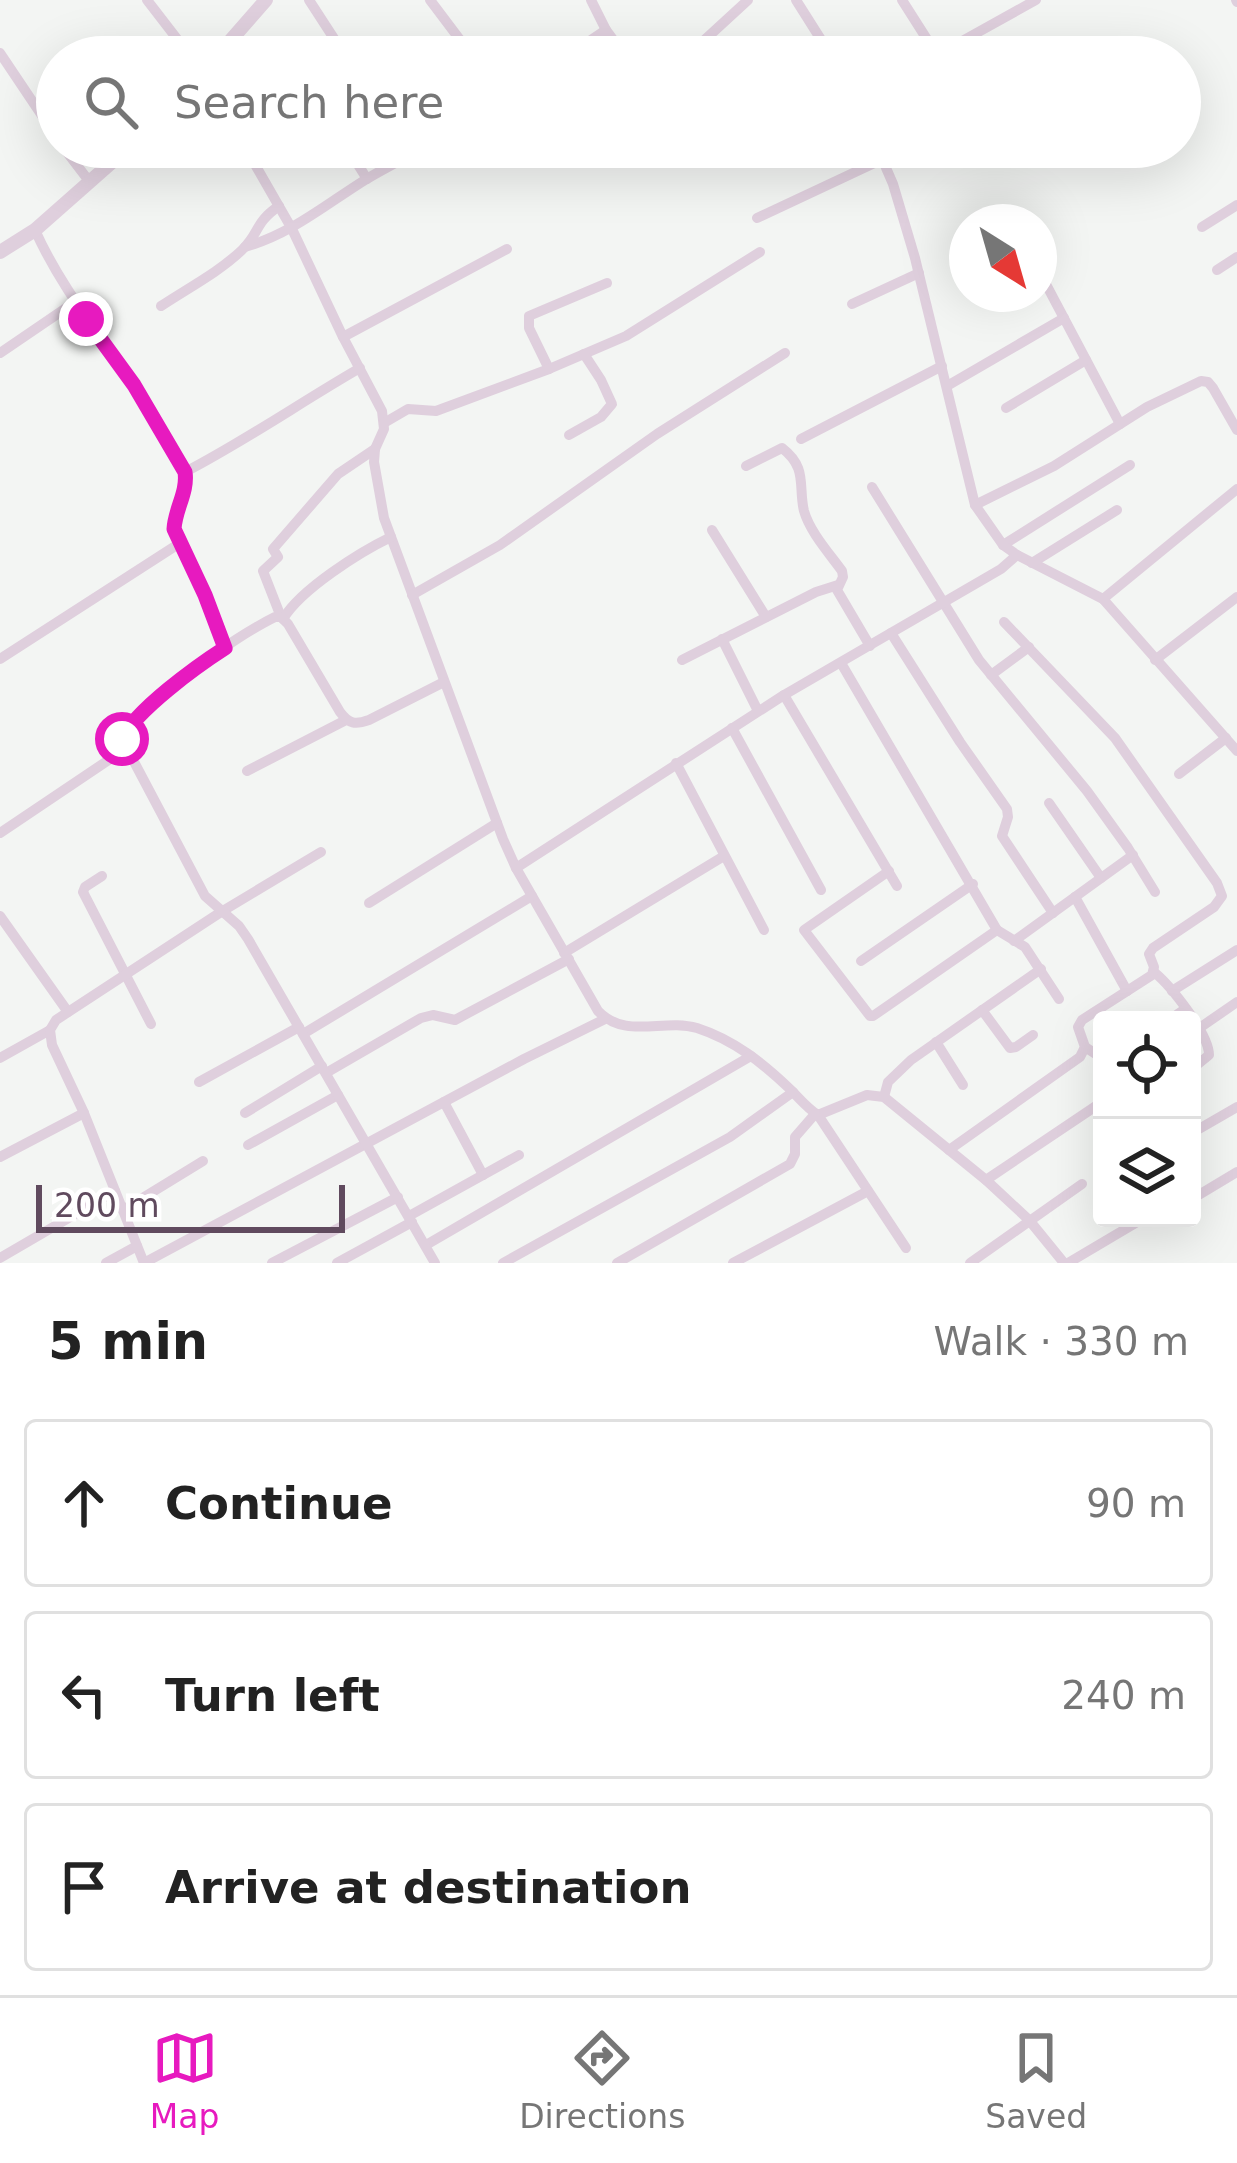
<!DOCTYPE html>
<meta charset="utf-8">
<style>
:root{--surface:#fff;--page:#f6f6f6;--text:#222;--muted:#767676;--line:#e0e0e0;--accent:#e71abf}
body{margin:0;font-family:"DejaVu Sans",sans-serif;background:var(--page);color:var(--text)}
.controls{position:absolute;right:36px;bottom:36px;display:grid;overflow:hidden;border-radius:12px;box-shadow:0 12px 48px #0002}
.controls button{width:108px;height:108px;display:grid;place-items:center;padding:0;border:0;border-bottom:3px solid var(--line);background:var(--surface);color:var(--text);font:60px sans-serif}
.compass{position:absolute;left:949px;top:204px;width:108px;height:108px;border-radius:50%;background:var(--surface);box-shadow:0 12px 48px #0002;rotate:143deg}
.scale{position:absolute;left:36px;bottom:30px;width:309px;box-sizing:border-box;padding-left:12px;border:6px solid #604a5e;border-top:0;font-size:33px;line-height:42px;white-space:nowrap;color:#604a5e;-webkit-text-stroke:9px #fff;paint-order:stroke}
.stop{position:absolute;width:36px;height:36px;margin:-27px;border:9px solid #e71abf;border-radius:50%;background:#fff}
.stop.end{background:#e71abf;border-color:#fff;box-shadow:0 3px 12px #0008}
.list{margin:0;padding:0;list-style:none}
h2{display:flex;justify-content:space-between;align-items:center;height:156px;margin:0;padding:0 48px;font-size:51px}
h2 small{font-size:39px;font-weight:400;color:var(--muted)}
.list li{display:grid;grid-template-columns:78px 1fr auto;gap:36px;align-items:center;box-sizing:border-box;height:168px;margin:0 24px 24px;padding:0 24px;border:3px solid var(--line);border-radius:12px}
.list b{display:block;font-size:45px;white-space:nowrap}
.list em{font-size:39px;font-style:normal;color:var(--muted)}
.icon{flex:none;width:66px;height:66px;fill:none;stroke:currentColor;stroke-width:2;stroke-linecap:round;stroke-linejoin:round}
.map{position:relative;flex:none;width:1237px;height:1263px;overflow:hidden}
.search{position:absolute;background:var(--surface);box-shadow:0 12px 48px #0002;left:36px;right:36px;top:36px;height:132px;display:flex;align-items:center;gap:30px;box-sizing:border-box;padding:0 42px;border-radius:66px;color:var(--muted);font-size:45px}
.sheet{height:732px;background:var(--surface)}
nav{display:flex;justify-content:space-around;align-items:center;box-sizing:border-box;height:168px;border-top:3px solid var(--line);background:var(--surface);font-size:33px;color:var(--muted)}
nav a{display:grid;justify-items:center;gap:6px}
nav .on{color:var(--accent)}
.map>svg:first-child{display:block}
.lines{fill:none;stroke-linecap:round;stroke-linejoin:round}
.minor{stroke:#dfcfdd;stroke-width:10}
.tertiary{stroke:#dfcfdd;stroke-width:14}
.route{stroke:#e71abf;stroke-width:15}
</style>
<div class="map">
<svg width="1237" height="1263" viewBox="0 0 1237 1263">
<rect width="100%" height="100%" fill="#f3f5f3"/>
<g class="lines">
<g class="minor">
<path d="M 147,0 L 191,57"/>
<path d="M 309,0 L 346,57"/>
<path d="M 430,0 L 473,57"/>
<path d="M 591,0 L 606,30"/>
<path d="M 796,0 L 832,57"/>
<path d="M 902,0 L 937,55 L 1036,0"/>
<path d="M 1236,0 L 1237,2"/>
<path d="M 0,53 L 57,138"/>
<path d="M 566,57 L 606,30 L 626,57"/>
<path d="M 686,57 L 748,0"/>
<path d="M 63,147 L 89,181"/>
<path d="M 245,147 L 292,229 L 343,337 L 382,411 L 384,429 L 375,449 L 374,462 L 384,518 L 503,839 L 516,868 L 598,1011 C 626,1040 663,1018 697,1028 C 734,1040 763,1063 791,1090 C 800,1099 807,1108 818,1115 L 867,1095 L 884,1097 L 986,1180 L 1029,1220 L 1064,1263"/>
<path d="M 347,147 L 367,179"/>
<path d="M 757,218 L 883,159"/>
<path d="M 1202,227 L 1237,205"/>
<path d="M 35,230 C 60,286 98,332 132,382 C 151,411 168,441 185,472 C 189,492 175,509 174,529 L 205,595 L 225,648"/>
<path d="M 245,247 C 291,234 325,205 365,180 C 385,168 405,158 425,147"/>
<path d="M 1217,270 L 1237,257"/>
<path d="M 1039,271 L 1120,424"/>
<path d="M 852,304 L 919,273"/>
<path d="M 161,306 C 188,288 219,272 242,250 C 260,233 254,223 279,206"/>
<path d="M 343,337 L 507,249"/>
<path d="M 0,353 L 75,302"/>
<path d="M 549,369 L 529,328 L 529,316 L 607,283"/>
<path d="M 947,386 L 1064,318"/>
<path d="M 1006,408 L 1086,360"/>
<path d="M 384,423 L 408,409 L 436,411 L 549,369 L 626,336 L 760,252"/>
<path d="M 569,435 L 601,417 L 612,404 L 601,380 L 584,354"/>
<path d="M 801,439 L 942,366"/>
<path d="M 746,466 L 782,448 C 808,468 798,486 804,511 C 810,532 829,553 842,571 L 843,577 L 837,590 L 870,646"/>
<path d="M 185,472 C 245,441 301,402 360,368"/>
<path d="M 872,487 L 979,660 L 1087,791 L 1128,848 L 1155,892"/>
<path d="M 975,505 L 1054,466 L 1147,407 L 1201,381 L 1208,382 L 1213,388 L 1237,430"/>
<path d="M 712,530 L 766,617"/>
<path d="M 1003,545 L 1130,465"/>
<path d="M 1017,555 L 1103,599 L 1237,489"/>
<path d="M 1032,563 L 1117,510"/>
<path d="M 412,595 L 500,545 L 657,434 L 785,353"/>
<path d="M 1103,599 L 1237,751"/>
<path d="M 281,617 L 263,571 L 278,557 L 273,549 L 338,474 L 375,449"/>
<path d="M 283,619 C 301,589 360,552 391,537"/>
<path d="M 891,633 L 960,742 L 1007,809 L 1008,817 L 1002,836 L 1053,913"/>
<path d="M 722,639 L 758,711"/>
<path d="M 0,659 L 180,543"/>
<path d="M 682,660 L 816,592 L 838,585"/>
<path d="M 1155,660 L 1237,597"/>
<path d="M 841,663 L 997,930"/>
<path d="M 991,675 L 1029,647"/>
<path d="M 784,695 L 897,886"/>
<path d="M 732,728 L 821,890"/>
<path d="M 676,763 L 764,930"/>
<path d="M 247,771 L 346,720"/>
<path d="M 1179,774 L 1226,738"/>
<path d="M 1049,803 L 1101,878"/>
<path d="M 0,833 L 125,749"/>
<path d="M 516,868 L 784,695 L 1001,569 L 1017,555 L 1003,545 L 975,505 L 915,258 L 893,184 L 877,147"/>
<path d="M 889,871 L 804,930 L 870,1016 L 873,1016 L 997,930 L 1025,947 L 1059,999"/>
<path d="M 102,876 L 85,887 L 83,892 L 151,1024"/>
<path d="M 1075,897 L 1127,991"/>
<path d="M 369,903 L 497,823"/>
<path d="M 0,916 L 68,1012"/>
<path d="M 1014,941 L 1133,855"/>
<path d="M 564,953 L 724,856"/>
<path d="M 861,961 L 973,884"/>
<path d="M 1154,972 C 1171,986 1209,1034 1209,1055 L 1192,1069"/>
<path d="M 1172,991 L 1237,950"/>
<path d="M 982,1010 L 1010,1048 L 1016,1047 L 1033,1035"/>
<path d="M 1169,1020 L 1185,1009"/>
<path d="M 1198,1029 L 1237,1002"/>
<path d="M 303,1034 L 532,896"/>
<path d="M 936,1042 L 963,1085"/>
<path d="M 1085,1047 L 1102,1058"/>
<path d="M 0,1058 L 50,1030"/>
<path d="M 326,1073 L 421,1018 L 433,1015 L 455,1020 L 569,959"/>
<path d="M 199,1082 L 299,1027"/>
<path d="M 884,1097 L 888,1082 L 911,1060 L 1041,969"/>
<path d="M 444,1102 L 483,1175"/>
<path d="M 245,1113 L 322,1066"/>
<path d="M 818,1115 L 906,1248"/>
<path d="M 1192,1133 L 1237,1107"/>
<path d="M 248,1145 L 338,1095"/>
<path d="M 949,1150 L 1080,1057 L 1085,1047 L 1078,1027 L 1082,1020 L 1152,975 L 1154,967 L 1149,954 L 1153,948 L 1214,907 L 1222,896 L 1217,883 L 1115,738 L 1004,622"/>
<path d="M 0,1157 L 84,1113"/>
<path d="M 986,1180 L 1102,1102"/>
<path d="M 1192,1199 L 1237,1172"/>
<path d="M 123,1210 L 203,1161"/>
<path d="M 409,1216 L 519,1155"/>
<path d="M 426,1245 L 751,1056"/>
<path d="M 0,1258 L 115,1191"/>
<path d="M 106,1263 L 137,1246"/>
<path d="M 144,1263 L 84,1113 L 52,1045 L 50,1030 L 56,1020 L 221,912 L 321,852"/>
<path d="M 144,1263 L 524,1059 L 605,1019"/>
<path d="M 272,1263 L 398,1197"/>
<path d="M 337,1263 L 412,1222"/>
<path d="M 435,1263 L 248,939 L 239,926 L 205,896 L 122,739 C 141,701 236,636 275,617 L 281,617 L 288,624 L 340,712 C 349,724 355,725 369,720 L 444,682"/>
<path d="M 503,1263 L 730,1137 L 793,1092"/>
<path d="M 617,1263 L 790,1164 L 795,1154 L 795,1137 L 815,1114"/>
<path d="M 733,1263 L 868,1191"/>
<path d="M 970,1263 L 1082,1184"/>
<path d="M 1068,1263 L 1144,1218"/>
</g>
<g class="tertiary">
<path d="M 216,57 L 266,0"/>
<path d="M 0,252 L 35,230 L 129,147"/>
</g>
</g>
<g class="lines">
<path class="route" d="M 86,319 L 134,385 L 185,472 C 188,492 175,509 174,529 L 205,595 L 225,648 C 197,666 136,710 122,739"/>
</g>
</svg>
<div class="controls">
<button><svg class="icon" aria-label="locate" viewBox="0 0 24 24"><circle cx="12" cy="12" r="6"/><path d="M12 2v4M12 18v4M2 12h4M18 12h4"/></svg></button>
<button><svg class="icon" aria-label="layers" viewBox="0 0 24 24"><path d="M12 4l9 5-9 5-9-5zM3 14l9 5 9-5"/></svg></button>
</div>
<svg class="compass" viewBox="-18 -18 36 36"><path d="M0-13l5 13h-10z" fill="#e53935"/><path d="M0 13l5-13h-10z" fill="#767676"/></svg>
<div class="scale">200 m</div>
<div class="stop" style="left:122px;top:739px"></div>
<div class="stop end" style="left:86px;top:319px"></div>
<div class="search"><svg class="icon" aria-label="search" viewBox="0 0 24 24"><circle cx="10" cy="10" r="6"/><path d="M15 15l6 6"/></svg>Search here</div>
</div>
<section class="sheet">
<h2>5 min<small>Walk · 330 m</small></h2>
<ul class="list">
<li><svg class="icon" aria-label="ahead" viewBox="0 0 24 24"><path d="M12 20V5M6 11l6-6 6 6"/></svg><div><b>Continue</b></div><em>90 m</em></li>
<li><svg class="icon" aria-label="left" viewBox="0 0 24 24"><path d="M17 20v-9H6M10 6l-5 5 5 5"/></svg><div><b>Turn left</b></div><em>240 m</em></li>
<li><svg class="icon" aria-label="arrive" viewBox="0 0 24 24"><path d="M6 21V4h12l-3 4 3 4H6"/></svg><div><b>Arrive at destination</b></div></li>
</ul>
</section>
<nav>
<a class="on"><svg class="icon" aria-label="map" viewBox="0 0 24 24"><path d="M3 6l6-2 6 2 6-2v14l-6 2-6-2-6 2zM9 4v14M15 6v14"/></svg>Map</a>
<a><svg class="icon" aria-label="directions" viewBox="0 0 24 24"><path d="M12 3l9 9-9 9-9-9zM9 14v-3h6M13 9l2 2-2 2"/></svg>Directions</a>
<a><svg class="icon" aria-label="saved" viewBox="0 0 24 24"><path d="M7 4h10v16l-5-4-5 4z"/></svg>Saved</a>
</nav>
